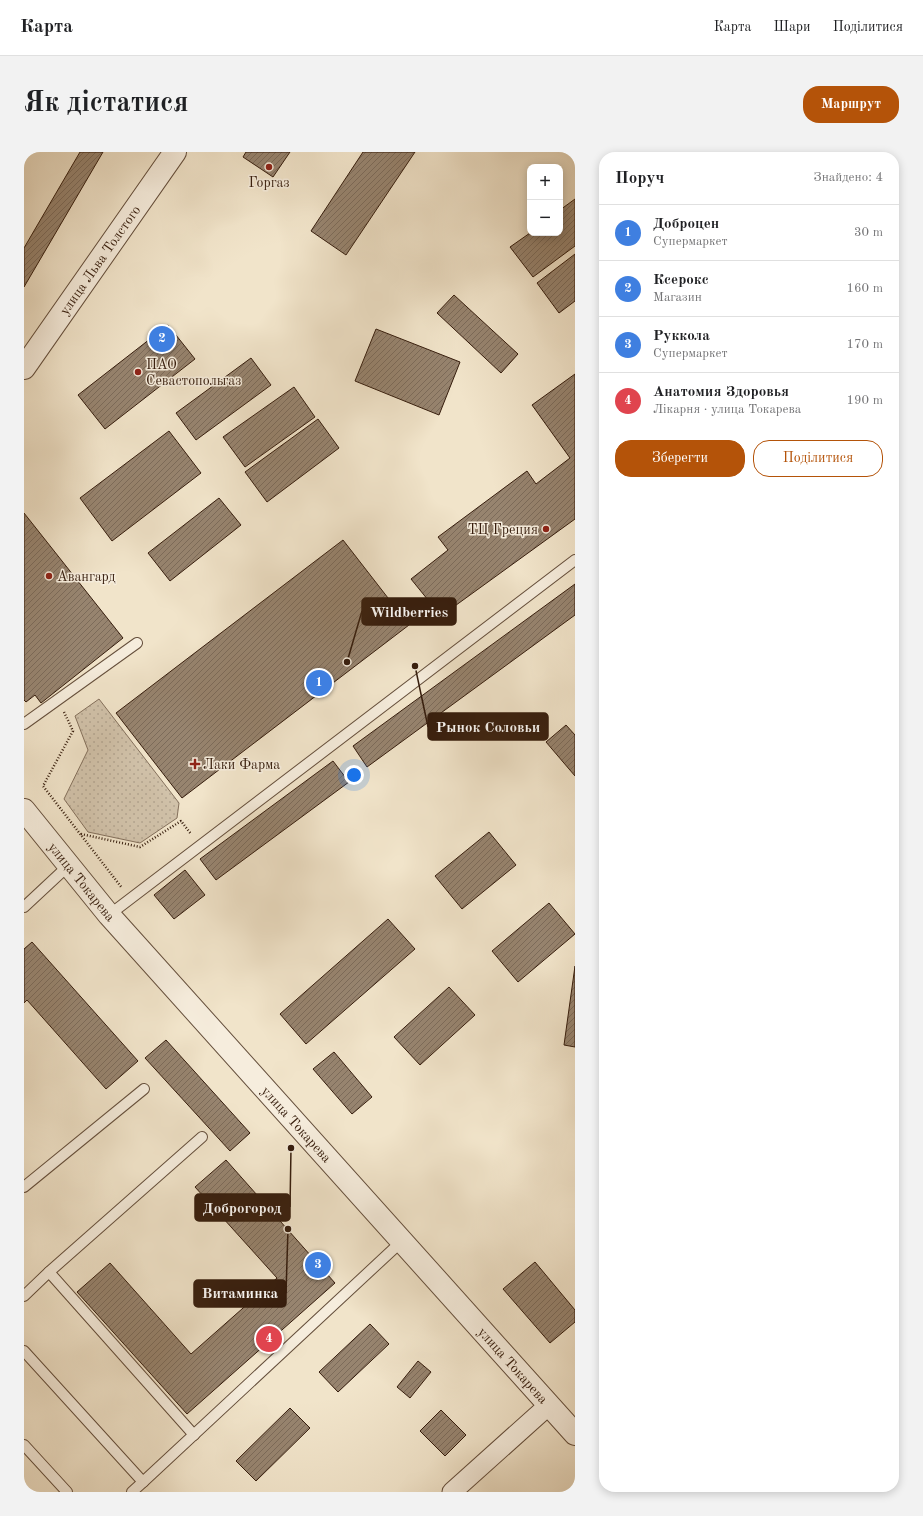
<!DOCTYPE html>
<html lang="uk">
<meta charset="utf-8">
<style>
:root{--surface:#fff;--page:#f2f2f2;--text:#202124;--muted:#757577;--line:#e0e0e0;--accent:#b45309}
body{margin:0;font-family:"Old Standard TT",serif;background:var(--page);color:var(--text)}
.controls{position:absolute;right:12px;top:12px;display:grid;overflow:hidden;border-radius:8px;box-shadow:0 2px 10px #0003}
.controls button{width:36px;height:36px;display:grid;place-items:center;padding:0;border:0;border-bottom:1px solid var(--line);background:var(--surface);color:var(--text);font:20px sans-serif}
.you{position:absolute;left:330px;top:623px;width:14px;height:14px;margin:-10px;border:3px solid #fff;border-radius:50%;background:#1a73e8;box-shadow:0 0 0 6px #1a73e833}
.badge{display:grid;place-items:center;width:26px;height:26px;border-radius:50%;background:var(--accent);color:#fff;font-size:13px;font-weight:700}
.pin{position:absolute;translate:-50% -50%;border:2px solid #fff;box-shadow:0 1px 4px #0006}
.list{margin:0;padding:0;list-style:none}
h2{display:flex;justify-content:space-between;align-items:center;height:52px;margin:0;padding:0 16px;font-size:17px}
h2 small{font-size:13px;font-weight:400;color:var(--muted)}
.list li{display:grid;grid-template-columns:26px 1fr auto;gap:12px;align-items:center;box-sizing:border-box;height:56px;padding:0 16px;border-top:1px solid var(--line)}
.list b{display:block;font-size:15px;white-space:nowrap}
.list p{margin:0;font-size:13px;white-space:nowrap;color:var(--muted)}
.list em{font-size:13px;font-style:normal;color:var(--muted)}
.actions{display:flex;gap:8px;padding:12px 16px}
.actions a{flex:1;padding:9px 0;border:1px solid var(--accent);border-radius:16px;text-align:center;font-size:14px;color:var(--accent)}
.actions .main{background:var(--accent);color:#fff}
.map{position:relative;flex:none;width:551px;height:1340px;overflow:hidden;border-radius:16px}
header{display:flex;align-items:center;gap:24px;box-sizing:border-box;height:56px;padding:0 20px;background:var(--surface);border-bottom:1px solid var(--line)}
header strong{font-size:19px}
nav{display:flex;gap:22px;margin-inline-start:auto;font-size:14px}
.intro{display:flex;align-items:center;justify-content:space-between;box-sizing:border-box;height:96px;padding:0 24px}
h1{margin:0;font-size:28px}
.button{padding:10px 18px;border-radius:16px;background:var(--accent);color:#fff;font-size:14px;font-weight:700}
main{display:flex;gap:24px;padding:0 24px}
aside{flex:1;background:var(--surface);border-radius:16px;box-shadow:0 2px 10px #0003}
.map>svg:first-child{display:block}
.grass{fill:url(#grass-dots);stroke:#84705c}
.building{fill:url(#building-hatch);stroke:#361d0d}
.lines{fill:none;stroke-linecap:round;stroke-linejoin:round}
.service-casing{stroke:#654f3c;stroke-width:12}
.minor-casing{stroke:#654f3c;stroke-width:21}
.tertiary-casing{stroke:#654f3c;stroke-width:24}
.path{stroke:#361d0d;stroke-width:2.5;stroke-dasharray:1 2;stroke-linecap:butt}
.service{stroke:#f6eddd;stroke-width:10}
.minor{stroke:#f6eddd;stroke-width:19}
.tertiary{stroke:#f6eddd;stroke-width:22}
.poi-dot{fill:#8f2418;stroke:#f6eddd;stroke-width:1.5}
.labels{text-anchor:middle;stroke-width:3;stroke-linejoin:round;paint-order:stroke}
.poi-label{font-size:14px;fill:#361d0d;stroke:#f6eddd;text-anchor:start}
.street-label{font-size:14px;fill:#361d0d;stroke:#f6eddd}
.leader{fill:none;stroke:#361d0d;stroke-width:1.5}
.callout-dot{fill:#361d0d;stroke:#f6eddd;stroke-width:1.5}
.callout{fill:#361d0d;stroke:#361d0d;stroke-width:1.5}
.callout-label{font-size:15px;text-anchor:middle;font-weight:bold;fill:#fff}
</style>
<header>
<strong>Карта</strong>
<nav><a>Карта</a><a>Шари</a><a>Поділитися</a></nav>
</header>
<div class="intro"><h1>Як дістатися</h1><a class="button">Маршрут</a></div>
<main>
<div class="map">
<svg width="551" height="1340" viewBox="0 0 551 1340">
<defs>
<pattern id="grass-dots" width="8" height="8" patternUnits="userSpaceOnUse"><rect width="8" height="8" fill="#d1c2aa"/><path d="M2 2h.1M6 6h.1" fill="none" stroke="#b4a691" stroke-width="1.8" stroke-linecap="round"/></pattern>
<pattern id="building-hatch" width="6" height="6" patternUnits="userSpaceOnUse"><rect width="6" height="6" fill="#97846f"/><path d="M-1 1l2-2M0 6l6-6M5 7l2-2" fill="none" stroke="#7c6b5a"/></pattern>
</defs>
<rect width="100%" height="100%" fill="#f1e4ca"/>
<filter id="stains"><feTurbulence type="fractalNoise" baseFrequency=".005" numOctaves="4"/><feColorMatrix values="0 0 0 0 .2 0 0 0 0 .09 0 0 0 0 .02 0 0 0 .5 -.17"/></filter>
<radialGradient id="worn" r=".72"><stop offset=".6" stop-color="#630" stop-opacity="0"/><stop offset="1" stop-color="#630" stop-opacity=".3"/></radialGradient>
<path class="grass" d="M 75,547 L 155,651 L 153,666 L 116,691 L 64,680 L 40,647 L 64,598 L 51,564 Z"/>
<g class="building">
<path d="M 56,0 L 79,0 L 0,135 L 0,96 Z"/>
<path d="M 222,0 L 266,0 L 249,25 L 219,5 Z"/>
<path d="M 339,0 L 391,0 L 322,103 L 287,79 Z"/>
<path d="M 551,47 L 551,94 L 509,125 L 486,95 L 506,81 L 536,81 L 536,58 Z"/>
<path d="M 551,102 L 551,149 L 535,161 L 513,131 Z"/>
<path d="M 430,143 L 494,202 L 477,221 L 413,161 Z"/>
<path d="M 144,173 L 171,207 L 81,277 L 54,243 Z"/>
<path d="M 352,177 L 436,210 L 415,263 L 331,229 Z"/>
<path d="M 227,206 L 247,233 L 172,288 L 152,261 Z"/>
<path d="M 551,222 L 551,367 L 417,464 L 387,427 L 424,398 L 414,385 L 503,319 L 512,332 L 546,306 L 508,253 Z"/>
<path d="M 270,235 L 291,265 L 221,315 L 199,285 Z"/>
<path d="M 294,267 L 315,296 L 243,350 L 221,320 Z"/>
<path d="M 145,279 L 177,321 L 88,389 L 56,346 Z"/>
<path d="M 195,346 L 217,373 L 146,429 L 124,401 Z"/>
<path d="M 0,361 L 99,486 L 17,551 L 11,543 L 2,550 L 0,548 Z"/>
<path d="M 319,388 L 385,473 L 158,646 L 92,561 Z"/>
<path d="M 551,432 L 551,463 L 343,615 L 329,594 Z"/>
<path d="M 542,573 L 551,583 L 551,624 L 522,590 Z"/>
<path d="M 309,609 L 325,630 L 192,728 L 176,707 Z"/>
<path d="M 465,680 L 492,713 L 438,757 L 411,724 Z"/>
<path d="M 161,718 L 181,743 L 150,767 L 130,743 Z"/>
<path d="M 525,751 L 551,782 L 494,830 L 468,799 Z"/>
<path d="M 364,767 L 391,797 L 282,892 L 256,862 Z"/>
<path d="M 8,790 L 114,909 L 82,937 L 3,848 L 0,851 L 0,797 Z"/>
<path d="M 551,814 L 551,895 L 540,893 Z"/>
<path d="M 425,835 L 451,863 L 396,913 L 370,885 Z"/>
<path d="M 142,888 L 226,981 L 206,999 L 121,906 Z"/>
<path d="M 310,900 L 348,945 L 328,962 L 289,917 Z"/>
<path d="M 202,1008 L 311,1131 L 163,1262 L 53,1140 L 86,1111 L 167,1202 L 253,1126 L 171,1035 Z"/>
<path d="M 511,1110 L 551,1158 L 551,1170 L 526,1191 L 479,1137 Z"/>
<path d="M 346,1172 L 365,1192 L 314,1240 L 295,1220 Z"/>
<path d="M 394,1209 L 407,1220 L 386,1246 L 373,1235 Z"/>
<path d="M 266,1256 L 286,1276 L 232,1329 L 212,1309 Z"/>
<path d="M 417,1258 L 442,1283 L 421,1304 L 396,1279 Z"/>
</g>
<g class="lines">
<defs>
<g id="service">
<path d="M 0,572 L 113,491"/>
<path d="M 0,755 L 44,714"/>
<path d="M 85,763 L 551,408"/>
<path d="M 0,1035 L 120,937"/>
<path d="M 25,1120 L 178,985"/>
<path d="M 0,1144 L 25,1120 L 170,1283"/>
<path d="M 0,1199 L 119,1330 L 377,1090"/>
<path d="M 0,1293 L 43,1340"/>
<path d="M 108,1340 L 119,1330"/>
</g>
<path id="minor" d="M 428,1340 L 525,1253"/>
<g id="tertiary">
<path id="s1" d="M 0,216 L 151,0"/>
<path id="s2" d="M 0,658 L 85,763 L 551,1282"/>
</g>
</defs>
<use href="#service" class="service-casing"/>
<use href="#minor" class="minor-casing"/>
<use href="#tertiary" class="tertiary-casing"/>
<g class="path">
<path d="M 40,560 L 49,579 L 19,634 L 98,736"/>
<path d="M 57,682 L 116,695 L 157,669 L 167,682"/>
</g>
<use href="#service" class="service"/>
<use href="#minor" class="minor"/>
<use href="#tertiary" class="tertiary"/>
</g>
<g class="poi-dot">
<circle cx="245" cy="15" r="4"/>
<circle cx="114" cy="220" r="4"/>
<circle cx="522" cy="377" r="4"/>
<circle cx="25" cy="424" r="4"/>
<path d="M169 606h4v4h4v4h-4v4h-4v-4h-4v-4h4z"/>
</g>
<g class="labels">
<g class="poi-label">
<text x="245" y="35" text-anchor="middle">Горгаз</text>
<text x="122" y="217">ПАО<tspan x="122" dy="16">Севастопольгаз</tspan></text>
<text x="514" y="382" text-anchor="end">ТЦ Греция</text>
<text x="33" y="429">Авангард</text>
<text x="179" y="617">Лаки Фарма</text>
</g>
<g class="street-label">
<text dy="5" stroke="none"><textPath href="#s1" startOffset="132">улица Льва Толстого</textPath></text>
<text dy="5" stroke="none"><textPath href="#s2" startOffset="92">улица Токарева</textPath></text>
<text dy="5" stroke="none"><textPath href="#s2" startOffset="416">улица Токарева</textPath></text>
<text dy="5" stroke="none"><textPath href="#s2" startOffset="740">улица Токарева</textPath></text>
</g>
</g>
<path class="leader" d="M323 510L338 459M391 514L404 575M267 996L266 1055M264 1077L262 1141"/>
<g class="callout-dot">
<circle cx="323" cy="510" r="4"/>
<circle cx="391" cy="514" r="4"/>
<circle cx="267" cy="996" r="4"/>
<circle cx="264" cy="1077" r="4"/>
</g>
<g class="callout">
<rect x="338" y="446" width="94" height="27" rx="4"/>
<rect x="404" y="561" width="120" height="27" rx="4"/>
<rect x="171" y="1042" width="95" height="27" rx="4"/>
<rect x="170" y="1128" width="92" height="27" rx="4"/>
</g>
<g class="callout-label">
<text x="385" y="465">Wildberries</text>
<text x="464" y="580">Рынок Соловьи</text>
<text x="218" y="1061">Доброгород</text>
<text x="216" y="1146">Витаминка</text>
</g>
<rect width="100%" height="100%" filter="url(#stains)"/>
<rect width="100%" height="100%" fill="url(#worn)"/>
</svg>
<div class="controls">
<button>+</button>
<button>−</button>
</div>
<div class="you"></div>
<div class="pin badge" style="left:295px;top:531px;background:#3f7fe0">1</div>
<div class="pin badge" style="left:138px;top:187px;background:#3f7fe0">2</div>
<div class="pin badge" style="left:294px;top:1113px;background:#3f7fe0">3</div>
<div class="pin badge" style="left:245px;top:1187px;background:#e0444e">4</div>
</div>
<aside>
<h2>Поруч<small>Знайдено: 4</small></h2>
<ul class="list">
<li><span class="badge" style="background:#3f7fe0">1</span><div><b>Доброцен</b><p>Супермаркет</p></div><em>30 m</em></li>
<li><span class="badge" style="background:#3f7fe0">2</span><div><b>Ксерокс</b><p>Магазин</p></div><em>160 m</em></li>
<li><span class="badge" style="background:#3f7fe0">3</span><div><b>Руккола</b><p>Супермаркет</p></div><em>170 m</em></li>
<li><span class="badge" style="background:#e0444e">4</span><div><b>Анатомия Здоровья</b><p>Лікарня · улица Токарева</p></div><em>190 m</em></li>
</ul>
<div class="actions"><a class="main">Зберегти</a><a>Поділитися</a></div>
</aside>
</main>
